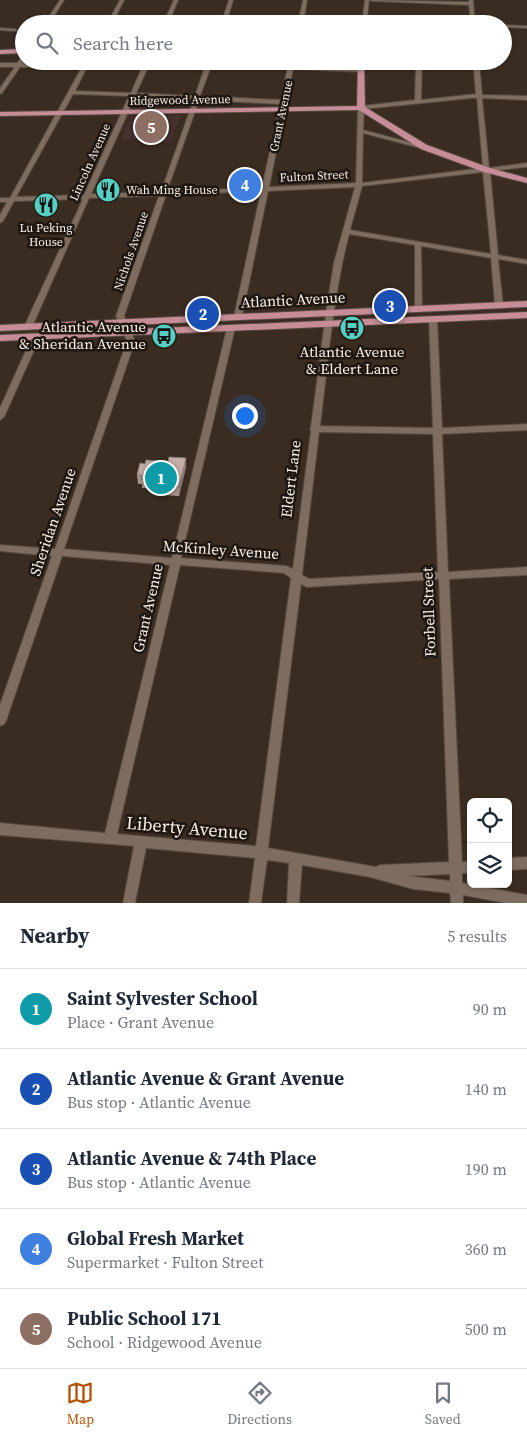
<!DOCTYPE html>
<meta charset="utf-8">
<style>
:root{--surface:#fff;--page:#f2f2f3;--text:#1f2937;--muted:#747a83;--line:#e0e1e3;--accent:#b45309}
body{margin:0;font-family:"Source Serif 4",serif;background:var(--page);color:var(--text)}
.controls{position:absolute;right:15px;bottom:15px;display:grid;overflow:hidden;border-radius:8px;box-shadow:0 1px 4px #0004}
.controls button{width:45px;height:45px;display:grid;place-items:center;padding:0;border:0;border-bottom:1px solid var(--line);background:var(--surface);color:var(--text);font:25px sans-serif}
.you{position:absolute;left:244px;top:415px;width:18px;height:18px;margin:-12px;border:4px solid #fff;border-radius:50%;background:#1a73e8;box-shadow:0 0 0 8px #1a73e833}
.badge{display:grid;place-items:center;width:32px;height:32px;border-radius:50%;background:var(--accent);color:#fff;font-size:16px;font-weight:700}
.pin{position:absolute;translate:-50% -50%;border:2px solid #fff;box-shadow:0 1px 5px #0006}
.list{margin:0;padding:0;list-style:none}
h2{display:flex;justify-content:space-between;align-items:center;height:65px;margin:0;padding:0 20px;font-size:21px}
h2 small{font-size:16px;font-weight:400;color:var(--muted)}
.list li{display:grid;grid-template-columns:32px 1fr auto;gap:15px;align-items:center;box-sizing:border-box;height:80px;padding:0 20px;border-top:1px solid var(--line)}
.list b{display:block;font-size:19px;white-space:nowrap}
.list p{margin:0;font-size:16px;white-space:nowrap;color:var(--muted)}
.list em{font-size:16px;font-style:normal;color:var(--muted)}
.icon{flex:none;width:28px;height:28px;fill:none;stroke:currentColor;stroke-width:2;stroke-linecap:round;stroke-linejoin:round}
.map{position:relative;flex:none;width:527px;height:903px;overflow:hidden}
.search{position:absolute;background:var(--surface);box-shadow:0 1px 4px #0004;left:15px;right:15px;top:15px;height:55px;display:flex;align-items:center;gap:12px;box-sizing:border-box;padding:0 18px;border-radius:28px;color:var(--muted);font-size:19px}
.sheet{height:465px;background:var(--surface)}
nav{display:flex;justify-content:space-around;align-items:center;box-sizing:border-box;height:70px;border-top:1px solid var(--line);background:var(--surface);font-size:14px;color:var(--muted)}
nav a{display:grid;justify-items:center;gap:2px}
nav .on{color:var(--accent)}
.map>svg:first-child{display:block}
.education{fill:#45312e}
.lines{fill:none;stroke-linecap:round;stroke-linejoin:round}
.minor-casing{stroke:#55493f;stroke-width:2}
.major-casing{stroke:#55493f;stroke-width:2}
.minor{fill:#7e6d5f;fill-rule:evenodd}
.major{fill:#c68c98;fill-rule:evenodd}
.wall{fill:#aa9690}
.shaded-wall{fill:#8b7a76}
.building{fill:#c6aea8;stroke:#8b7a76}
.labels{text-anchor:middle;stroke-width:5;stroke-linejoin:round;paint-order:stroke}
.far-street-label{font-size:12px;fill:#faf0e8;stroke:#1d1611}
.far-poi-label{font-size:12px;fill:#faf0e8;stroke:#1d1611;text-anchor:start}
.street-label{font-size:15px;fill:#faf0e8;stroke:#1d1611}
.poi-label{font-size:15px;fill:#faf0e8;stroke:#1d1611;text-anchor:end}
.near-street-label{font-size:18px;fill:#faf0e8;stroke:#1d1611}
</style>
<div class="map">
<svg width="527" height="903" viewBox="0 0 527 903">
<rect width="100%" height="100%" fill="#3a2c20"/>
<path class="education" d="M 181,115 L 170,142 L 121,139 L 131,116 Z"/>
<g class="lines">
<defs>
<g id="minor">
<path d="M 60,0 L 64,0 L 49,24 L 44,24 Z"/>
<path d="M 120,0 L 124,0 L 112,24 L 107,24 Z"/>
<path d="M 174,0 L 178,0 L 168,24 L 163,24 Z"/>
<path d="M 229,0 L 233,0 L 226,24 L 221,24 Z"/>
<path d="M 303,0 L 307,0 L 303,24 L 298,24 Z"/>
<path d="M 365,0 L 369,0 L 367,19 L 452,24 L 367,22 L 366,24 L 362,24 Z"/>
<path d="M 370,0 L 469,2 L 469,0 L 473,0 L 475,24 L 471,24 L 469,5 L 372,1 Z"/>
<path d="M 503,25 L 527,26 L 527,28 L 503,27 Z"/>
<path d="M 0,28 L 15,29 L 17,30 L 15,31 L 0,30 Z"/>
<path d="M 24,55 L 22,63 L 84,63 L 85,61 L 90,61 L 75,91 L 131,93 L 145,61 L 151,61 L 136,93 L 195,96 L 207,61 L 213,61 L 200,96 L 281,100 L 289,61 L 295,61 L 294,66 L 363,69 L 364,70 L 361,72 L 293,69 L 269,187 L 356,183 L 358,108 L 361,106 L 415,100 L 416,61 L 422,61 L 421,100 L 476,94 L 473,61 L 479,61 L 482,95 L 527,96 L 527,100 L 482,98 L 489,168 L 527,163 L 527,167 L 490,171 L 498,255 L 527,260 L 527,264 L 498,259 L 503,305 L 499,307 L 495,305 L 491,258 L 421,246 L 422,308 L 421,310 L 415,310 L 415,245 L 349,234 C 333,296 328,362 320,426 L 433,428 L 429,319 L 433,317 L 437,319 L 442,428 L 527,424 L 527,430 L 442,434 L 448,572 L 527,567 L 527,575 L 449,579 L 462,862 L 471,861 L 471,873 L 462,873 L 462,883 L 527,895 L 527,903 L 505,903 L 463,895 L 463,903 L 451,903 L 450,893 L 413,889 L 370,877 L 302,865 L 299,903 L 287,903 L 289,863 L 267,860 L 261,903 L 249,903 L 255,858 L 146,848 L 135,903 L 123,903 L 134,846 L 0,835 L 0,823 L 105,833 L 170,565 L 62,556 L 6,721 L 4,724 L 0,726 L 0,705 L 52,556 L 0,551 L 0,545 L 55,549 L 127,341 L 116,316 L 159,196 L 89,198 L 32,327 L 28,329 L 25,329 L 24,327 L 83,199 L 14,201 L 3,221 L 0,223 L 0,215 L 7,202 L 0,202 L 0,198 L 10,198 L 82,67 L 20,67 L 2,93 L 0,94 L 0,88 L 15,67 L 0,67 L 0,63 L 17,63 ZM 73,94 L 129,96 L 84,195 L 16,197 ZM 135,97 L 194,99 L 161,192 L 91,194 ZM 472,98 L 477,98 L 483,168 L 362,183 L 363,133 L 424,149 L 427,147 L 363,130 L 364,109 ZM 199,100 L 280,104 L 262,188 L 167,191 ZM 483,172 L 491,254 L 350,230 L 362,186 ZM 355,187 L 334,263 L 326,313 L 311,427 L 310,429 L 311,431 L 293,569 L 286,566 L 181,558 L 235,328 L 231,326 L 227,328 L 172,558 L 64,549 L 135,341 L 124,316 L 166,195 L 261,191 L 234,317 L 238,319 L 242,317 L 268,191 ZM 319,432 L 433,434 L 438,572 L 309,579 L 302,575 ZM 180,565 L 284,573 L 291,578 L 256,846 L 117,834 ZM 439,579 L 449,862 L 380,865 L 376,867 L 268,848 L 301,584 L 307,587 ZM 450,874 L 450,881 L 408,876 Z"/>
<path d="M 33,335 L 39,335 L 40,337 L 4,417 L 0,420 L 0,408 Z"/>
<path d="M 527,857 L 527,869 L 508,870 L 508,858 Z"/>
</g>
<g id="major">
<path d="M 24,49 L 24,53 L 0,54 L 0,50 Z"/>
<path d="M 358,61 L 364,61 L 365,107 L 427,145 L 490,168 L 527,178 L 527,183 L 484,172 L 421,149 L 359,110 L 0,116 L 0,112 L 357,106 Z"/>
<path d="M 527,301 L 527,307 L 0,331 L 0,325 Z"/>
<path d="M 527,312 L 527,318 L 0,341 L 0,335 Z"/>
</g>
</defs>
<use href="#minor" class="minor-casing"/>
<use href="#major" class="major-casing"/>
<use href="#minor" class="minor"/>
<use href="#major" class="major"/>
</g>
<path class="wall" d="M 186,467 L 179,496 L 163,495 L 162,489 L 142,488 L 142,484 L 138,484 L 137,475 Z"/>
<path class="shaded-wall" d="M 186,458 L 186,467 L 179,496 L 179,487 Z"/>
<path class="building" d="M 169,457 L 186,458 L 179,487 L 162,486 L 164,480 L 141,479 L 142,475 L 137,475 L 140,463 L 145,464 L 146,460 L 168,462 Z"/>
<defs>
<symbol id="restaurant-disc" viewBox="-11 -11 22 22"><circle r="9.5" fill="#56cec2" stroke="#1d1611"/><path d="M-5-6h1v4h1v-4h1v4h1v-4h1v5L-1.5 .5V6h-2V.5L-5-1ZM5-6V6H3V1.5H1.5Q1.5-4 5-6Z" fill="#111"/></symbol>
<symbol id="bus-disc" viewBox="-11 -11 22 22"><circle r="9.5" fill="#56cec2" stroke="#1d1611"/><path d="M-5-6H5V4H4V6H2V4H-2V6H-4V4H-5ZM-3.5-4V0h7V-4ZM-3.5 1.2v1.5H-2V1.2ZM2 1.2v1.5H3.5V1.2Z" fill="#111"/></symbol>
</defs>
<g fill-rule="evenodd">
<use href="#restaurant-disc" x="94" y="176" width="28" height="28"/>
<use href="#restaurant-disc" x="32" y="191" width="28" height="28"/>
<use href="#bus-disc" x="338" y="314" width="28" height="28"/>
<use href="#bus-disc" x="150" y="322" width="28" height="28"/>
</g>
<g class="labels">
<g class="far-street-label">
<text transform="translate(180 100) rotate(-1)" y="4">Ridgewood Avenue</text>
<text transform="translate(281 116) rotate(-78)" y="4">Grant Avenue</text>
<text transform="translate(90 162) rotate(-66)" y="4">Lincoln Avenue</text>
<text transform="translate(314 176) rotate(-3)" y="4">Fulton Street</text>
<text transform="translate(131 251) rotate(-71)" y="4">Nichols Avenue</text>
</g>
<g class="far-poi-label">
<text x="126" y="194">Wah Ming House</text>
<text x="46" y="232" text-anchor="middle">Lu Peking<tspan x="46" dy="14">House</tspan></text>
</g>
<g class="street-label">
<text transform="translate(293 300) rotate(-3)" y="5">Atlantic Avenue</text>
<text transform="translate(291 479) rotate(-83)" y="5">Eldert Lane</text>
<text transform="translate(53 522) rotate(-71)" y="5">Sheridan Avenue</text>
<text transform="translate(221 550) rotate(4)" y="5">McKinley Avenue</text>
<text transform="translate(148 608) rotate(-77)" y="5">Grant Avenue</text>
<text transform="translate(429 612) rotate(-92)" y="5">Forbell Street</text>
</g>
<g class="poi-label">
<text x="146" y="332">Atlantic Avenue<tspan x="146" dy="17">&amp; Sheridan Avenue</tspan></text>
<text x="352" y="357" text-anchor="middle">Atlantic Avenue<tspan x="352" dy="17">&amp; Eldert Lane</tspan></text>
</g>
<g class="near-street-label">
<text transform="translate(187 828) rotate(5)" y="6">Liberty Avenue</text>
</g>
</g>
</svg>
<div class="controls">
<button><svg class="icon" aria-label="locate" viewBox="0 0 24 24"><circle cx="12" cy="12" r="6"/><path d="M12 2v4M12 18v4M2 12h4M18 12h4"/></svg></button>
<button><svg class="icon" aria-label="layers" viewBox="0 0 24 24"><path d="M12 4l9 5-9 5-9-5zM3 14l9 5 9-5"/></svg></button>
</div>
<div class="you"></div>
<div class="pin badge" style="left:161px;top:478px;background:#0f9aa8">1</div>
<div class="pin badge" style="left:203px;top:314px;background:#1a4fb4">2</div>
<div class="pin badge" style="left:390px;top:306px;background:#1a4fb4">3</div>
<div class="pin badge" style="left:245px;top:185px;background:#3f7fe0">4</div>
<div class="pin badge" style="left:151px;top:127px;background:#8d6e63">5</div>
<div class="search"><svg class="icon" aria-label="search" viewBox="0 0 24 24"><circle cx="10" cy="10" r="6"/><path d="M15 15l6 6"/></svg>Search here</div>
</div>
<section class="sheet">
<h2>Nearby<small>5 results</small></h2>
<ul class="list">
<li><span class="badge" style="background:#0f9aa8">1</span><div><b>Saint Sylvester School</b><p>Place · Grant Avenue</p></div><em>90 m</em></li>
<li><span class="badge" style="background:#1a4fb4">2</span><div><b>Atlantic Avenue &amp; Grant Avenue</b><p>Bus stop · Atlantic Avenue</p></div><em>140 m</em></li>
<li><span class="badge" style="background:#1a4fb4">3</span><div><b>Atlantic Avenue &amp; 74th Place</b><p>Bus stop · Atlantic Avenue</p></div><em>190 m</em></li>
<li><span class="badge" style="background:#3f7fe0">4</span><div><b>Global Fresh Market</b><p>Supermarket · Fulton Street</p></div><em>360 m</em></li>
<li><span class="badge" style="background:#8d6e63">5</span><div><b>Public School 171</b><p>School · Ridgewood Avenue</p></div><em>500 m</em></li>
</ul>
</section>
<nav>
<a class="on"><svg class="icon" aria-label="map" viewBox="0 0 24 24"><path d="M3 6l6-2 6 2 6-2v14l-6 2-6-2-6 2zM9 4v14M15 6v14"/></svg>Map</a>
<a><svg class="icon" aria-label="directions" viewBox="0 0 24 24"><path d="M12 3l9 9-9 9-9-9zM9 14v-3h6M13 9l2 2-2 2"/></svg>Directions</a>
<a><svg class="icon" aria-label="saved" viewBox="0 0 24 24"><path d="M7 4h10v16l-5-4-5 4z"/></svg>Saved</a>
</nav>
